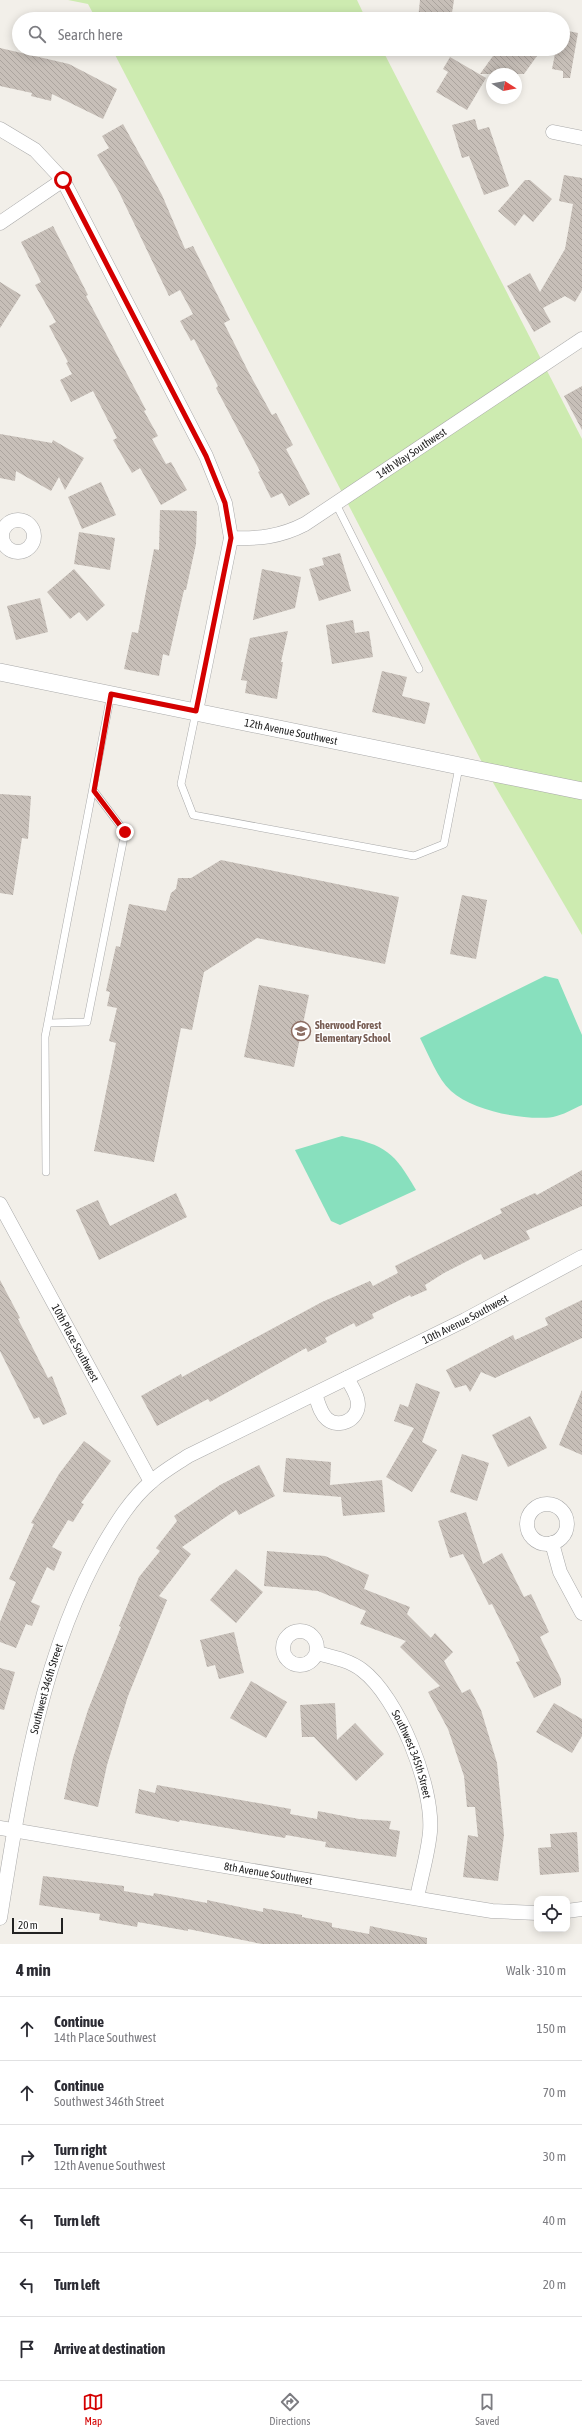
<!DOCTYPE html>
<meta charset="utf-8">
<style>
:root{--surface:#fff;--page:#f2f2f3;--text:#2b2b33;--muted:#7c7c81;--line:#e1e1e2;--accent:#d40000}
body{margin:0;font-family:"Asap Condensed",sans-serif;background:var(--page);color:var(--text)}
.controls{position:absolute;right:12px;bottom:12px;display:grid;overflow:hidden;border-radius:8px;box-shadow:0 2px 10px #0003}
.controls button{width:36px;height:36px;display:grid;place-items:center;padding:0;border:0;border-bottom:1px solid var(--line);background:var(--surface);color:var(--text);font:20px sans-serif}
.compass{position:absolute;left:486px;top:68px;width:36px;height:36px;border-radius:50%;background:var(--surface);box-shadow:0 2px 10px #0003;rotate:101deg}
.scale{position:absolute;left:12px;bottom:10px;width:51px;box-sizing:border-box;padding-left:4px;border:2px solid #222;border-top:0;font-size:11px;line-height:14px;white-space:nowrap;color:#222;-webkit-text-stroke:3px #fff;paint-order:stroke}
.stop{position:absolute;width:12px;height:12px;margin:-9px;border:3px solid #d40000;border-radius:50%;background:#fff}
.stop.end{background:#d40000;border-color:#fff;box-shadow:0 1px 4px #0008}
.list{margin:0;padding:0;list-style:none}
h2{display:flex;justify-content:space-between;align-items:center;height:52px;margin:0;padding:0 16px;font-size:17px}
h2 small{font-size:13px;font-weight:400;color:var(--muted)}
.list li{display:grid;grid-template-columns:26px 1fr auto;gap:12px;align-items:center;box-sizing:border-box;height:64px;padding:0 16px;border-top:1px solid var(--line)}
.list b{display:block;font-size:15px;white-space:nowrap}
.list p{margin:0;font-size:13px;white-space:nowrap;color:var(--muted)}
.list em{font-size:13px;font-style:normal;color:var(--muted)}
.icon{flex:none;width:22px;height:22px;fill:none;stroke:currentColor;stroke-width:2;stroke-linecap:round;stroke-linejoin:round}
.map{position:relative;flex:none;width:582px;height:1944px;overflow:hidden}
.search{position:absolute;background:var(--surface);box-shadow:0 2px 10px #0003;left:12px;right:12px;top:12px;height:44px;display:flex;align-items:center;gap:10px;box-sizing:border-box;padding:0 14px;border-radius:22px;color:var(--muted);font-size:15px}
.sheet{height:436px;background:var(--surface)}
nav{display:flex;justify-content:space-around;align-items:center;box-sizing:border-box;height:56px;border-top:1px solid var(--line);background:var(--surface);font-size:11px;color:var(--muted)}
nav a{display:grid;justify-items:center;gap:2px}
nav .on{color:var(--accent)}
.map>svg:first-child{display:block}
.grass{fill:#cdebb0}
.pitch{fill:#88e0be}
.building{fill:url(#building-back-hatch)}
.lines{fill:none;stroke-linecap:round;stroke-linejoin:round}
.service-casing{stroke:#a9a9a9;stroke-width:8}
.minor-casing{stroke:#a9a9a9;stroke-width:15}
.tertiary-casing{stroke:#a9a9a9;stroke-width:18}
.service{stroke:#fff;stroke-width:7}
.minor{stroke:#fff;stroke-width:14}
.tertiary{stroke:#fff;stroke-width:17}
.route{stroke:#d40000;stroke-width:5}
.labels{text-anchor:middle;stroke-width:3;stroke-linejoin:round;paint-order:stroke}
.street-label{font-size:11px;fill:#222;stroke:#fff}
.education-label{font-size:11px;font-weight:bold;fill:#785e54;stroke:#fff;text-anchor:start}
</style>
<div class="map">
<svg width="582" height="1944" viewBox="0 0 582 1944">
<defs>
<pattern id="building-back-hatch" width="6" height="6" patternUnits="userSpaceOnUse"><rect width="6" height="6" fill="#c7bfb8"/><path d="M-1 5l2 2M0 0l6 6M5-1l2 2" fill="none" stroke="#aba49e"/></pattern>
</defs>
<rect width="100%" height="100%" fill="#f2efe9"/>
<g class="grass">
<path d="M 68,0 L 357,0 L 366,19 L 96,19 L 88,4 Z"/>
<path d="M 112,49 L 382,49 L 582,439 L 582,935 L 488,774 Z"/>
</g>
<g class="pitch">
<path d="M 545,976 L 558,979 L 582,1035 L 582,1105 C 573,1109 563,1115 553,1117 C 525,1121 473,1111 451,1091 C 437,1078 429,1055 420,1038 Z"/>
<path d="M 342,1136 C 386,1145 394,1152 416,1190 L 340,1225 L 331,1221 L 295,1150 Z"/>
</g>
<g class="building">
<path d="M 420,0 L 454,0 L 451,19 L 418,19 Z"/>
<path d="M 563,30 L 578,33 L 570,78 L 563,78 L 563,71 L 552,69 L 556,49 L 563,49 Z"/>
<path d="M 0,48 L 69,64 L 117,89 L 103,119 L 52,94 L 51,101 L 31,96 L 32,93 L 0,86 Z"/>
<path d="M 498,49 L 542,49 L 524,74 L 480,74 Z"/>
<path d="M 450,57 L 486,78 L 467,110 L 436,92 L 448,72 L 443,69 Z"/>
<path d="M 475,119 L 478,130 L 489,127 L 509,186 L 484,195 L 469,156 L 462,158 L 452,125 Z"/>
<path d="M 123,124 L 162,195 L 185,249 L 193,246 L 230,320 L 224,323 L 248,371 L 272,415 L 276,413 L 293,445 L 286,449 L 310,494 L 289,506 L 282,493 L 271,498 L 258,472 L 260,471 L 216,388 L 218,386 L 194,339 L 191,341 L 180,321 L 193,314 L 180,290 L 169,296 L 118,190 L 97,155 L 109,148 L 102,136 Z"/>
<path d="M 564,175 L 582,178 L 582,290 L 575,302 L 565,296 L 543,308 L 551,322 L 534,332 L 507,286 L 530,273 L 540,292 L 565,249 L 573,204 L 559,201 Z"/>
<path d="M 525,180 L 530,180 L 552,199 L 533,222 L 524,214 L 515,226 L 498,211 Z"/>
<path d="M 53,226 L 88,295 L 86,296 L 146,410 L 144,411 L 158,436 L 152,439 L 166,464 L 171,462 L 187,490 L 161,505 L 140,468 L 132,473 L 113,440 L 117,438 L 93,391 L 71,402 L 60,380 L 72,374 L 66,363 L 68,362 L 49,326 L 56,322 L 35,285 L 41,282 L 21,242 Z"/>
<path d="M 0,282 L 21,295 L 0,328 Z"/>
<path d="M 582,386 L 582,430 L 564,396 Z"/>
<path d="M 0,434 L 52,443 L 53,440 L 84,458 L 65,490 L 59,477 L 51,491 L 16,471 L 15,481 L 0,478 Z"/>
<path d="M 101,482 L 116,515 L 82,529 L 68,497 Z"/>
<path d="M 160,510 L 197,511 L 196,544 L 186,590 L 184,590 L 169,656 L 163,654 L 159,676 L 124,669 L 132,632 L 138,633 L 154,549 L 159,550 Z"/>
<path d="M 79,532 L 115,538 L 110,570 L 74,564 Z"/>
<path d="M 340,553 L 351,591 L 319,601 L 309,569 L 324,565 L 322,558 Z"/>
<path d="M 74,569 L 105,605 L 87,621 L 79,612 L 70,619 L 47,592 Z"/>
<path d="M 262,569 L 301,577 L 295,608 L 253,620 Z"/>
<path d="M 40,598 L 48,632 L 16,640 L 7,606 Z"/>
<path d="M 353,620 L 355,633 L 369,631 L 373,657 L 332,664 L 326,625 Z"/>
<path d="M 288,631 L 281,662 L 283,662 L 277,699 L 245,693 L 247,681 L 241,680 L 250,638 Z"/>
<path d="M 382,671 L 407,677 L 402,696 L 430,703 L 425,724 L 372,712 Z"/>
<path d="M 0,794 L 31,796 L 28,839 L 22,838 L 13,895 L 0,893 Z"/>
<path d="M 221,860 L 399,897 L 385,964 L 257,938 L 204,972 L 192,1030 L 181,1028 L 154,1162 L 94,1151 L 116,1043 L 109,1041 L 117,1008 L 107,1006 L 110,992 L 106,991 L 116,946 L 120,947 L 129,904 L 166,911 L 171,893 L 176,889 L 178,878 L 191,878 Z"/>
<path d="M 462,895 L 487,900 L 476,959 L 450,954 Z"/>
<path d="M 259,985 L 309,995 L 294,1067 L 244,1057 Z"/>
<path d="M 582,1170 L 582,1206 L 526,1231 L 530,1239 L 484,1260 L 481,1254 L 444,1273 L 425,1285 L 427,1290 L 411,1297 L 410,1295 L 372,1314 L 374,1318 L 356,1327 L 354,1323 L 325,1338 L 327,1342 L 308,1352 L 306,1348 L 210,1402 L 208,1399 L 157,1426 L 141,1396 L 181,1374 L 182,1377 L 322,1302 L 370,1281 L 373,1286 L 398,1273 L 395,1266 L 502,1213 L 500,1209 L 535,1193 L 537,1195 Z"/>
<path d="M 176,1193 L 187,1217 L 99,1260 L 76,1210 L 98,1200 L 110,1226 Z"/>
<path d="M 0,1280 L 20,1318 L 18,1319 L 48,1378 L 52,1376 L 67,1414 L 43,1425 L 39,1417 L 34,1419 L 0,1351 Z"/>
<path d="M 582,1300 L 582,1338 L 495,1378 L 481,1372 L 470,1392 L 466,1385 L 455,1388 L 446,1370 L 513,1335 L 515,1340 L 548,1325 L 545,1318 Z"/>
<path d="M 416,1383 L 440,1392 L 422,1442 L 437,1450 L 412,1492 L 386,1477 L 414,1428 L 394,1421 L 400,1404 L 408,1407 Z"/>
<path d="M 582,1390 L 582,1455 L 559,1445 Z"/>
<path d="M 530,1416 L 547,1448 L 508,1467 L 492,1435 Z"/>
<path d="M 84,1441 L 111,1461 L 81,1503 L 84,1504 L 73,1522 L 68,1520 L 52,1547 L 62,1552 L 54,1571 L 47,1567 L 31,1602 L 40,1606 L 32,1626 L 26,1624 L 16,1648 L 0,1642 L 0,1622 L 16,1582 L 9,1579 L 34,1524 L 31,1523 L 59,1474 Z"/>
<path d="M 462,1454 L 489,1463 L 477,1501 L 450,1492 Z"/>
<path d="M 286,1458 L 331,1462 L 330,1485 L 382,1480 L 385,1512 L 343,1516 L 341,1497 L 283,1492 Z"/>
<path d="M 259,1465 L 275,1496 L 239,1515 L 236,1510 L 182,1547 L 191,1554 L 159,1596 L 167,1600 L 128,1696 L 107,1765 L 98,1807 L 64,1799 L 73,1758 L 88,1710 L 121,1627 L 119,1626 L 139,1577 L 160,1551 L 156,1548 L 177,1521 L 174,1516 L 220,1485 Z"/>
<path d="M 466,1512 L 483,1564 L 502,1553 L 524,1597 L 531,1594 L 549,1632 L 540,1637 L 561,1679 L 561,1685 L 534,1698 L 516,1662 L 520,1661 L 492,1604 L 489,1605 L 463,1554 L 450,1558 L 438,1521 Z"/>
<path d="M 267,1551 L 325,1556 L 369,1575 L 364,1589 L 410,1607 L 407,1614 L 431,1638 L 435,1633 L 453,1652 L 444,1661 L 462,1693 L 470,1689 L 481,1710 L 497,1763 L 504,1835 L 498,1881 L 463,1877 L 468,1835 L 478,1837 L 475,1807 L 467,1807 L 464,1776 L 448,1729 L 428,1692 L 440,1686 L 400,1647 L 406,1641 L 360,1624 L 366,1611 L 318,1591 L 264,1586 Z"/>
<path d="M 236,1569 L 263,1592 L 236,1623 L 210,1600 Z"/>
<path d="M 234,1632 L 244,1673 L 219,1679 L 215,1665 L 207,1667 L 200,1640 Z"/>
<path d="M 0,1668 L 15,1672 L 4,1710 L 0,1709 Z"/>
<path d="M 251,1681 L 287,1702 L 266,1738 L 230,1718 Z"/>
<path d="M 335,1703 L 337,1740 L 355,1723 L 384,1754 L 356,1781 L 314,1737 L 302,1737 L 300,1705 Z"/>
<path d="M 554,1703 L 582,1719 L 582,1736 L 572,1753 L 536,1732 Z"/>
<path d="M 157,1785 L 291,1809 L 290,1814 L 317,1819 L 318,1811 L 359,1819 L 391,1821 L 389,1829 L 400,1831 L 396,1857 L 325,1847 L 326,1842 L 286,1835 L 285,1838 L 180,1820 L 179,1822 L 135,1813 L 139,1789 L 155,1793 Z"/>
<path d="M 577,1832 L 579,1872 L 540,1875 L 538,1848 L 551,1847 L 550,1834 Z"/>
<path d="M 43,1876 L 124,1886 L 124,1891 L 153,1896 L 154,1893 L 207,1903 L 207,1900 L 263,1912 L 263,1908 L 302,1915 L 302,1917 L 332,1923 L 332,1927 L 369,1934 L 370,1926 L 427,1938 L 427,1944 L 262,1944 L 188,1929 L 188,1931 L 138,1922 L 137,1927 L 99,1920 L 100,1914 L 39,1905 Z"/>
</g>
<g class="lines">
<defs>
<g id="service">
<path d="M 336,504 L 419,669"/>
<path d="M 196,712 L 181,784 L 193,815 L 414,856 L 444,844 L 459,767"/>
<path d="M 49,1023 L 87,1022 L 125,832 L 94,791"/>
<path d="M 46,1172 L 45,1037 L 111,694"/>
</g>
<g id="minor">
<path d="M 0,129 L 35,150 L 63,180 L 206,456 L 225,503 L 231,538 L 196,711"/>
<path d="M 553,132 L 582,138"/>
<path d="M 0,223 L 63,180"/>
<circle cx="18" cy="536" r="16"/>
<path id="s1" d="M 231,538 C 258,539 280,537 305,524 L 582,339"/>
<path id="s2" d="M 0,1204 L 151,1482"/>
<path d="M 315,1394 C 318,1402 320,1413 327,1419 C 339,1429 358,1420 358,1404 C 358,1395 351,1386 347,1378"/>
<circle cx="547" cy="1524" r="20"/>
<path d="M 552,1543 L 560,1572 L 582,1613"/>
<circle cx="300" cy="1648" r="17"/>
<path id="s3" d="M 317,1653 C 332,1657 349,1660 362,1670 C 398,1697 434,1787 430,1832 C 428,1854 421,1876 417,1898"/>
<path id="s4" d="M 0,1828 L 461,1906 L 492,1911 L 537,1913"/>
<path d="M 567,1911 L 582,1909"/>
<path id="s5" d="M 0,1918 C 20,1794 40,1655 104,1544 C 117,1522 131,1499 151,1482 C 162,1472 176,1464 188,1456 L 465,1320 L 582,1257"/>
</g>
<g id="tertiary">
<path id="s6" d="M 0,672 L 582,791"/>
</g>
</defs>
<use href="#service" class="service-casing"/>
<use href="#minor" class="minor-casing"/>
<use href="#tertiary" class="tertiary-casing"/>
<use href="#service" class="service"/>
<use href="#minor" class="minor"/>
<use href="#tertiary" class="tertiary"/>
</g>
<g class="lines">
<path class="route" d="M 63,180 L 206,456 L 225,503 L 231,538 L 196,711 L 111,694 L 94,791 L 125,832"/>
</g>
<defs>
<symbol id="school-ring" viewBox="-11 -11 22 22"><circle r="9.5" fill="#fff" stroke="#8d6e63" stroke-width="1.5"/><path d="M0-5L7-2L0 1L-7-2ZM-4 1L0 2.5L4 1V4Q0 6-4 4Z" fill="#8d6e63"/></symbol>
</defs>
<g fill-rule="evenodd">
<use href="#school-ring" x="290" y="1020" width="22" height="22"/>
</g>
<g class="labels">
<g class="street-label">
<text dy="4" stroke="none"><textPath href="#s1" startOffset="204">14th Way Southwest</textPath></text>
<text dy="4" stroke="none"><textPath href="#s6" startOffset="297">12th Avenue Southwest</textPath></text>
<text dy="4" stroke="none"><textPath href="#s5" startOffset="823">10th Avenue Southwest</textPath></text>
<text dy="4" stroke="none"><textPath href="#s2" startOffset="158">10th Place Southwest</textPath></text>
<text dy="4" stroke="none"><textPath href="#s5" startOffset="234">Southwest 346th Street</textPath></text>
<text dy="4" stroke="none"><textPath href="#s3" startOffset="148">Southwest 345th Street</textPath></text>
<text dy="4" stroke="none"><textPath href="#s4" startOffset="272">8th Avenue Southwest</textPath></text>
</g>
<g class="education-label">
<text x="315" y="1029">Sherwood Forest<tspan x="315" dy="13">Elementary School</tspan></text>
</g>
</g>
</svg>
<div class="controls">
<button><svg class="icon" aria-label="locate" viewBox="0 0 24 24"><circle cx="12" cy="12" r="6"/><path d="M12 2v4M12 18v4M2 12h4M18 12h4"/></svg></button>
</div>
<svg class="compass" viewBox="-18 -18 36 36"><path d="M0-13l5 13h-10z" fill="#e53935"/><path d="M0 13l5-13h-10z" fill="#7c7c81"/></svg>
<div class="scale">20 m</div>
<div class="stop" style="left:63px;top:180px"></div>
<div class="stop end" style="left:125px;top:832px"></div>
<div class="search"><svg class="icon" aria-label="search" viewBox="0 0 24 24"><circle cx="10" cy="10" r="6"/><path d="M15 15l6 6"/></svg>Search here</div>
</div>
<section class="sheet">
<h2>4 min<small>Walk · 310 m</small></h2>
<ul class="list">
<li><svg class="icon" aria-label="ahead" viewBox="0 0 24 24"><path d="M12 20V5M6 11l6-6 6 6"/></svg><div><b>Continue</b><p>14th Place Southwest</p></div><em>150 m</em></li>
<li><svg class="icon" aria-label="ahead" viewBox="0 0 24 24"><path d="M12 20V5M6 11l6-6 6 6"/></svg><div><b>Continue</b><p>Southwest 346th Street</p></div><em>70 m</em></li>
<li><svg class="icon" aria-label="right" viewBox="0 0 24 24"><path d="M7 20v-9h11M14 6l5 5-5 5"/></svg><div><b>Turn right</b><p>12th Avenue Southwest</p></div><em>30 m</em></li>
<li><svg class="icon" aria-label="left" viewBox="0 0 24 24"><path d="M17 20v-9H6M10 6l-5 5 5 5"/></svg><div><b>Turn left</b></div><em>40 m</em></li>
<li><svg class="icon" aria-label="left" viewBox="0 0 24 24"><path d="M17 20v-9H6M10 6l-5 5 5 5"/></svg><div><b>Turn left</b></div><em>20 m</em></li>
<li><svg class="icon" aria-label="arrive" viewBox="0 0 24 24"><path d="M6 21V4h12l-3 4 3 4H6"/></svg><div><b>Arrive at destination</b></div></li>
</ul>
</section>
<nav>
<a class="on"><svg class="icon" aria-label="map" viewBox="0 0 24 24"><path d="M3 6l6-2 6 2 6-2v14l-6 2-6-2-6 2zM9 4v14M15 6v14"/></svg>Map</a>
<a><svg class="icon" aria-label="directions" viewBox="0 0 24 24"><path d="M12 3l9 9-9 9-9-9zM9 14v-3h6M13 9l2 2-2 2"/></svg>Directions</a>
<a><svg class="icon" aria-label="saved" viewBox="0 0 24 24"><path d="M7 4h10v16l-5-4-5 4z"/></svg>Saved</a>
</nav>
